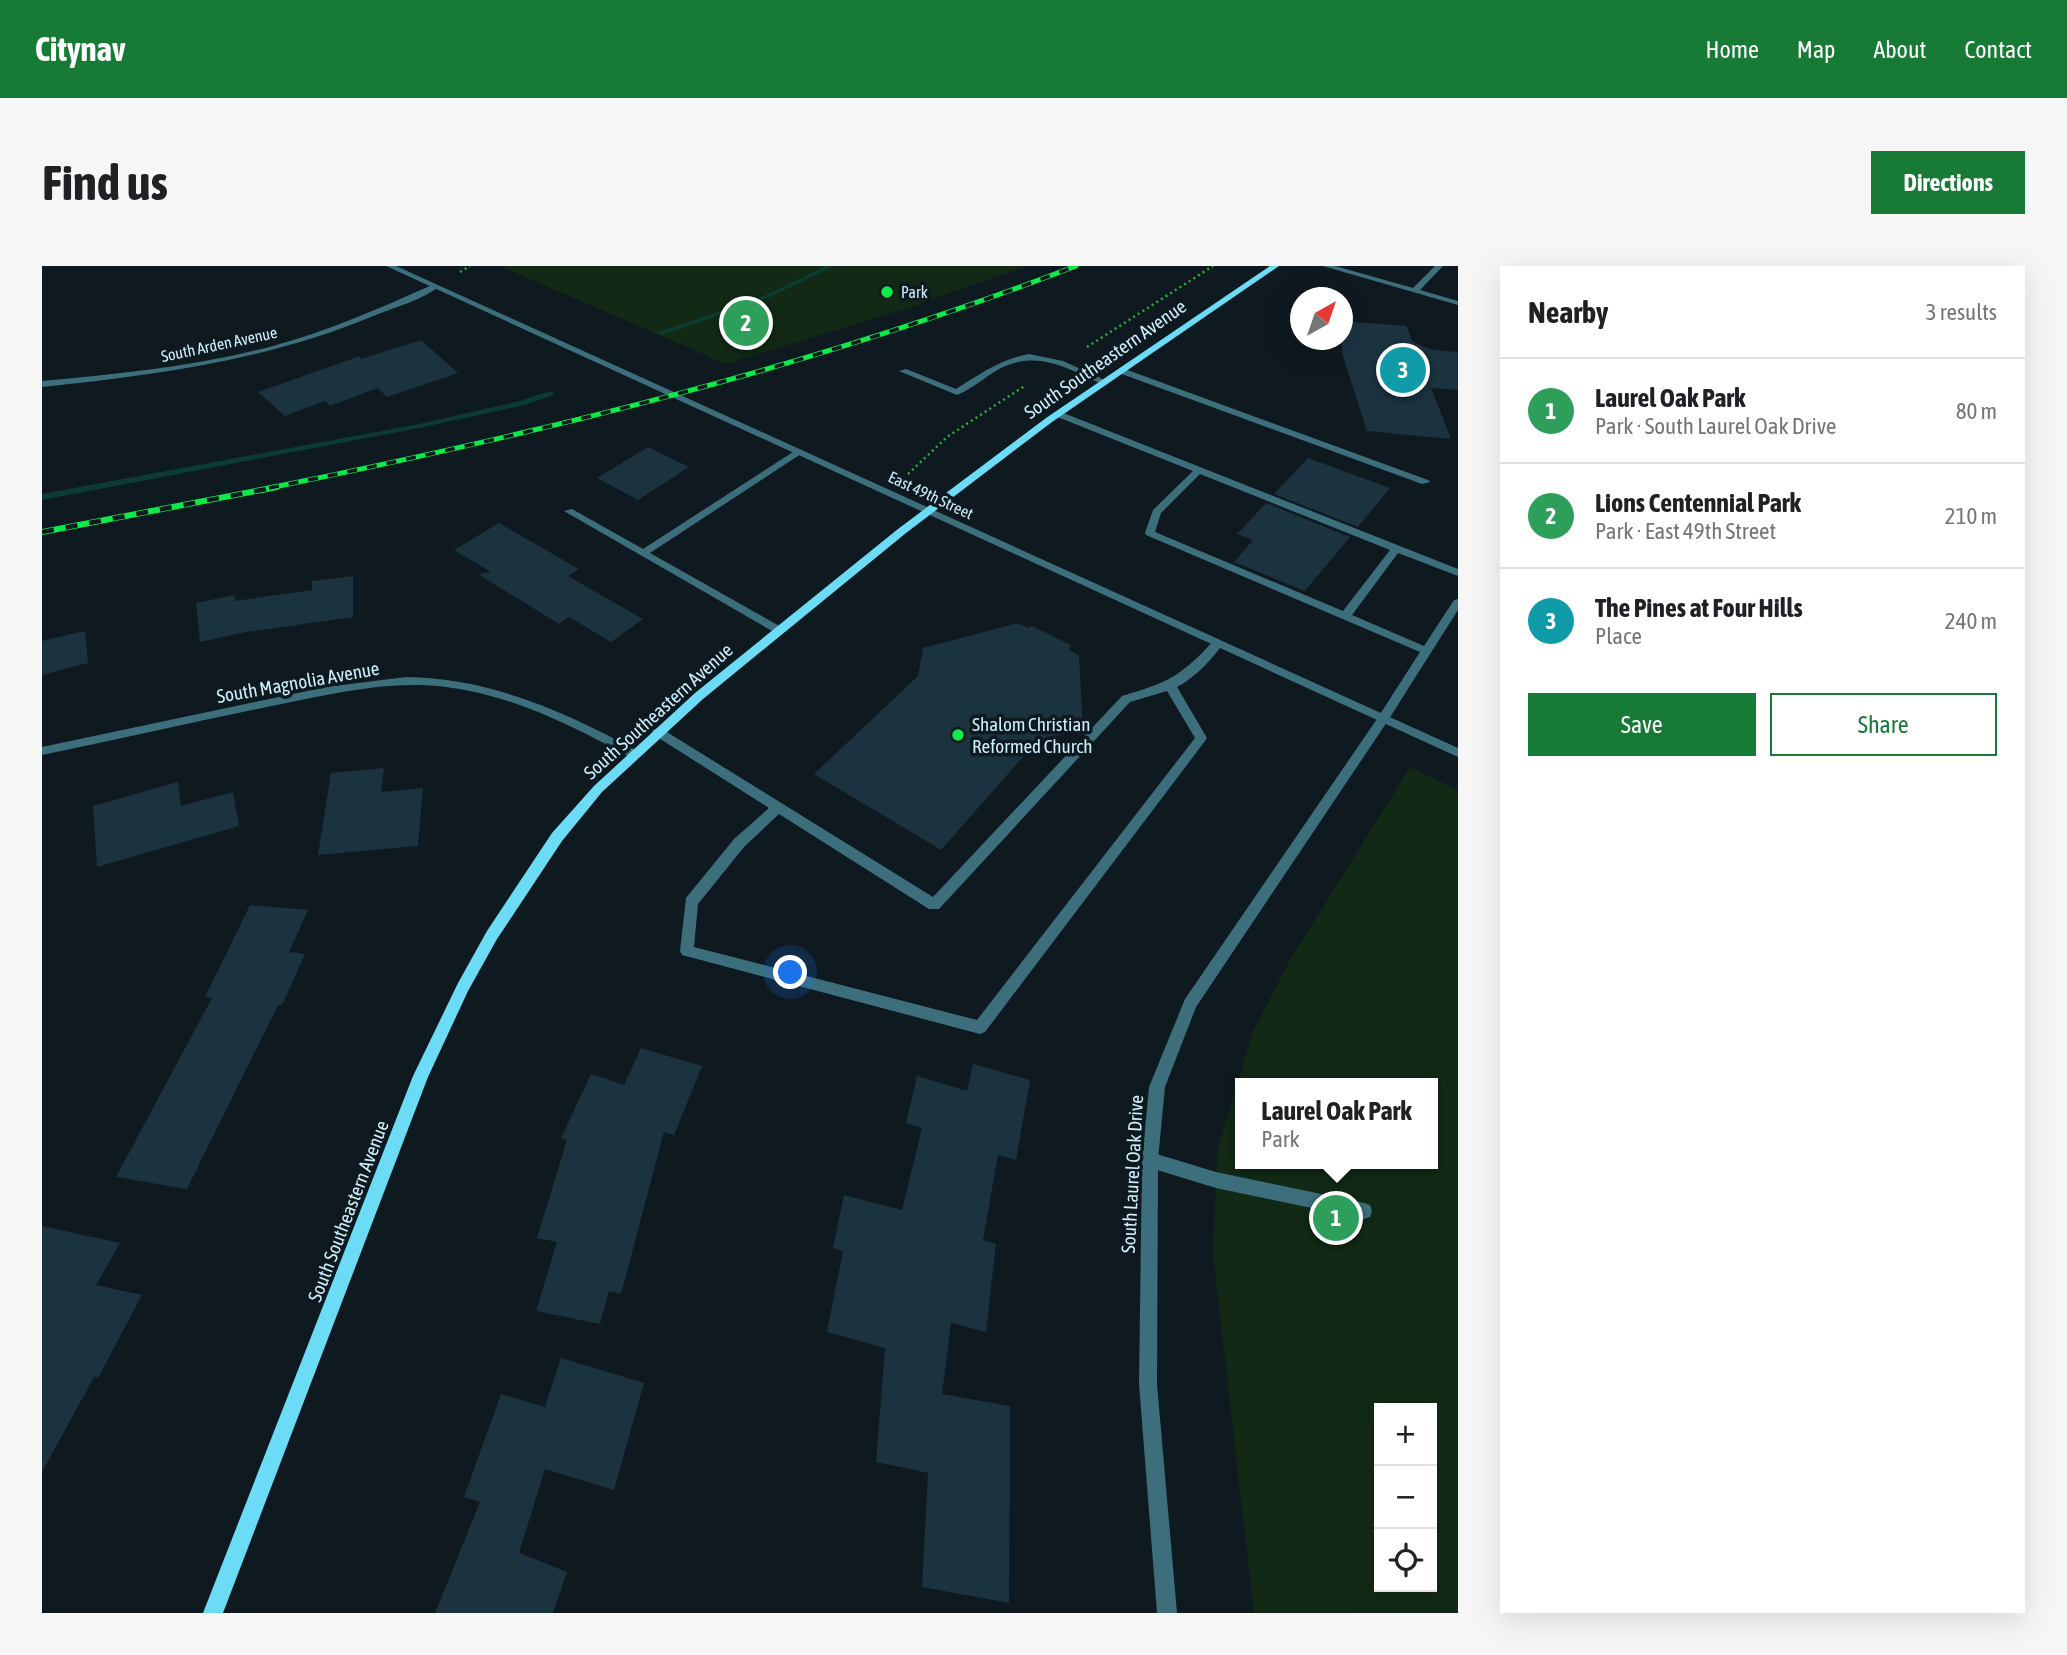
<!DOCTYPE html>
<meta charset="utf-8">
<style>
:root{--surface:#fff;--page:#f6f6f6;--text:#202124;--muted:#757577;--line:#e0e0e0;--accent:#187b35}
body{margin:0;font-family:"Asap Condensed",sans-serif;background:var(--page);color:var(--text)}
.controls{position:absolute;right:21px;bottom:21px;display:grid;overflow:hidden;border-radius:0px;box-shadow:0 7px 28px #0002}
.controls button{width:63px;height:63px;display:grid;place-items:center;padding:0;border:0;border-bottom:2px solid var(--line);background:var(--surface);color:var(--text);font:35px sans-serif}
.compass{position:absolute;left:1248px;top:21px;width:63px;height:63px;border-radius:50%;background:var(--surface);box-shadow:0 7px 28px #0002;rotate:40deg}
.you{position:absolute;left:749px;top:707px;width:24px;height:24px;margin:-18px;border:5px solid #fff;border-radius:50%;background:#1a73e8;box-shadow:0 0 0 10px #1a73e833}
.badge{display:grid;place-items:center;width:46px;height:46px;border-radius:50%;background:var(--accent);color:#fff;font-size:23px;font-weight:700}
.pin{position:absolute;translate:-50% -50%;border:4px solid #fff;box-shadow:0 2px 7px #0006}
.popup{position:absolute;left:1193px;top:812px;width:203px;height:91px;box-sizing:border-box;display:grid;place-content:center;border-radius:0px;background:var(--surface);filter:drop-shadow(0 2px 5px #0005);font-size:23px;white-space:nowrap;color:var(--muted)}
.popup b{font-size:26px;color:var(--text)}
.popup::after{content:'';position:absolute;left:50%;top:100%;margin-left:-14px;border:14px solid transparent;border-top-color:var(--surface)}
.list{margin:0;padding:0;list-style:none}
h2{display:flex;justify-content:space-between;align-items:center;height:91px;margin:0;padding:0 28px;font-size:30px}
h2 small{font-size:23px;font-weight:400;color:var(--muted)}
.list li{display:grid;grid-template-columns:46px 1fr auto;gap:21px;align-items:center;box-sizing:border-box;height:105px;padding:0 28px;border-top:2px solid var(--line)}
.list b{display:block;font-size:26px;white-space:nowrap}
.list p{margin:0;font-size:23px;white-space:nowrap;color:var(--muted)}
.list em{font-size:23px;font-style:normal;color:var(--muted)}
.actions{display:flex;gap:14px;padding:21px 28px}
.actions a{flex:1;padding:16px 0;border:2px solid var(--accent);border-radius:0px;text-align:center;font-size:24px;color:var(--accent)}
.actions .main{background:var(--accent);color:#fff}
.icon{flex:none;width:38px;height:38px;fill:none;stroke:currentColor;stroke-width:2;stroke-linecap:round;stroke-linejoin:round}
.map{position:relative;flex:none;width:1416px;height:1347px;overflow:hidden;border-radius:0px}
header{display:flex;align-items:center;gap:42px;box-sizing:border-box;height:98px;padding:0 35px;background:var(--accent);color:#fff}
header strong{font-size:33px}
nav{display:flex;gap:38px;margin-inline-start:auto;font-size:24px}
.intro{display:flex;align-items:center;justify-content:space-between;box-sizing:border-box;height:168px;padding:0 42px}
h1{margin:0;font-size:49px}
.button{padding:18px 32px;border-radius:0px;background:var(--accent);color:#fff;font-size:24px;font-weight:700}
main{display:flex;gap:42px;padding:0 42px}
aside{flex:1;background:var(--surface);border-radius:0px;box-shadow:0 7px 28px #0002}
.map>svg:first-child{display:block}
.green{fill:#112915;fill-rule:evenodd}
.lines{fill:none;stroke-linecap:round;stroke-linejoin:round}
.stream{fill:#0c3b32;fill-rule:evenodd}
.building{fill:#1b323f}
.path{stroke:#35ab42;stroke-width:2.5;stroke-dasharray:2 3.5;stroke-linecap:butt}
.service{fill:#3c6e7c;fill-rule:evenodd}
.minor{fill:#3c6e7c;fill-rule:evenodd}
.tertiary{fill:#3c6e7c;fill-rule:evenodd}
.secondary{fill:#6cdbf6;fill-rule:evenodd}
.rail-far1-casing{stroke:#0eea4a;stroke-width:5}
.rail-casing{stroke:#0eea4a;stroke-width:6}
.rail-far1{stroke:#0e1a20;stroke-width:3.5;stroke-dasharray:10;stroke-linecap:butt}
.rail{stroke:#0e1a20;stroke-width:4.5;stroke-dasharray:12;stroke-linecap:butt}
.poi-dot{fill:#0eea4a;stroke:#0e1a20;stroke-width:2.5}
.labels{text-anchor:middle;stroke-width:7;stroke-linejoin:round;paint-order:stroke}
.far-poi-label{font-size:16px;fill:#cfeffc;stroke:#0e1a20;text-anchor:start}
.far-street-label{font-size:16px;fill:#cfeffc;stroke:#0e1a20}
.street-label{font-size:19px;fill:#cfeffc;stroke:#0e1a20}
.poi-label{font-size:19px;fill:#cfeffc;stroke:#0e1a20;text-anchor:start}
</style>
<header>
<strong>Citynav</strong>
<nav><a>Home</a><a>Map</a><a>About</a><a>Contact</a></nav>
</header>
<div class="intro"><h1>Find us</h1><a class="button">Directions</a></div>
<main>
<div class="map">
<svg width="1416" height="1347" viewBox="0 0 1416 1347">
<rect width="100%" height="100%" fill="#0e1a20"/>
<g class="green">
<path d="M 458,0 L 985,0 L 866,42 L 684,98 Z"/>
<path d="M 1368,501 L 1416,524 L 1416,1347 L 1212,1347 L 1171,989 L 1175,885 L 1211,765 L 1248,694 ZM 1198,817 L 1390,817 L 1390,898 L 1198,898 ZM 1337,1142 L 1390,1142 L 1390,1321 L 1337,1321 Z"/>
</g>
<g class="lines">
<g class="stream">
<path d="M 784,0 L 792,0 L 728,31 L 621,69 L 614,67 L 724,29 Z"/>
<path d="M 508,125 L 512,127 L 511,129 L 483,139 L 377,162 L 0,234 L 0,228 L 377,158 L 478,135 Z"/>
</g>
</g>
<g class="building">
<path d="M 1300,55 L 1364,60 L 1371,76 L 1390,84 L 1416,86 L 1416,124 L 1389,122 L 1409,173 L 1325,165 L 1300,87 Z"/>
<path d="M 379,74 L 416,107 L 345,131 L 336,122 L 288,140 L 283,135 L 243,150 L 216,126 L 318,90 L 319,93 Z"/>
<path d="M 606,181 L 647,201 L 596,234 L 555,212 Z"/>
<path d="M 1266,192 L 1348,222 L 1316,261 L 1232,228 Z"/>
<path d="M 1224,237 L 1308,271 L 1263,325 L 1192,296 L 1211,274 L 1195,268 Z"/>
<path d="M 457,257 L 537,303 L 526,310 L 601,353 L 569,376 L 527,351 L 517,358 L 436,308 L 449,306 L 412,284 Z"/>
<path d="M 311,310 L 311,351 L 204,366 L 158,376 L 154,337 L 193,329 L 193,335 L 270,324 L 270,315 Z"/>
<path d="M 976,357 L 986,362 L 990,360 L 1029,379 L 1027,384 L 1037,389 L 1041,463 L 995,475 L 899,584 L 772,508 L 876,410 L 881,382 Z"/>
<path d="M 43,365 L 46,397 L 0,409 L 0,375 Z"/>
<path d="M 342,502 L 339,526 L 381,522 L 376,580 L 276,589 L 289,507 Z"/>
<path d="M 136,516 L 139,540 L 191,526 L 197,560 L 55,601 L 51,540 Z"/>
<path d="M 208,639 L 266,644 L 247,686 L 263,688 L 240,739 L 236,739 L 145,923 L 74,911 L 170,732 L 163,731 Z"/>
<path d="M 599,782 L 660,800 L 632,869 L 622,866 L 579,1028 L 567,1025 L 558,1058 L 494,1045 L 515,976 L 495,972 L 525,874 L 519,872 L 549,808 L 582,819 Z"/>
<path d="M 931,798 L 988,814 L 974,894 L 956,889 L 941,974 L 954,978 L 944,1066 L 909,1057 L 900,1128 L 968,1140 L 967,1337 L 880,1321 L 886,1207 L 834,1196 L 843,1082 L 785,1066 L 801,985 L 791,982 L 802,929 L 860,944 L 880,862 L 864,857 L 875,810 L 925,825 Z"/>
<path d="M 0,960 L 78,977 L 54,1019 L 100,1029 L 56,1112 L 52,1111 L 0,1206 Z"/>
<path d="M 519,1092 L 602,1117 L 572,1224 L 503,1203 L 477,1287 L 525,1306 L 511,1347 L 393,1347 L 438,1236 L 422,1231 L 459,1128 L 503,1141 Z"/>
</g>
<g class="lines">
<g class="path">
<path d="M 418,6 L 428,0"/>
<path d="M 1045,81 L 1171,0"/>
<path d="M 866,208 L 905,171 L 984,119"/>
</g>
<g class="service">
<path d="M 1281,0 L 1293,0 L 1371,22 L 1393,0 L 1401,0 L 1378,24 L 1416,35 L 1416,39 Z"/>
<path d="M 987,88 L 1021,95 L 1067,116 L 1060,118 C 1025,102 995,83 957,103 C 943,111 930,123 915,129 L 857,105 L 864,103 L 914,123 C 938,108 959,93 987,88 Z"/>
<path d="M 1080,102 L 1386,214 L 1388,216 L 1380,218 L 1077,107 L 1076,105 Z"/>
<path d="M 1013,146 L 1019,146 L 1416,303 L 1416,310 L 1356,287 L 1310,349 L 1382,380 L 1412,334 L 1416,333 L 1416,344 L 1345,456 L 1337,456 L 1335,453 L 1378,386 L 1104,269 L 1103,267 L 1111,244 L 1151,205 L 1013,150 ZM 1158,208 L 1348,284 L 1301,345 L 1113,266 L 1119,247 Z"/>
<path d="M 754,184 L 762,186 L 608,287 L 741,362 L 743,365 L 737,369 L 522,245 L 530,243 L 601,283 Z"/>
<path d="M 1176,373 L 1182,377 C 1169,394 1154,411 1135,421 L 1165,472 L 1163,475 L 943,766 L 938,768 L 640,689 L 638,685 L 644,632 L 692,573 L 727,542 L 612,469 L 610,466 L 612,463 L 620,463 L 891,631 L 1080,430 C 1125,417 1140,410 1172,374 ZM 1125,425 L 1153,472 L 935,754 L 652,681 L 656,638 L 702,581 L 737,548 L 887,643 L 897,643 L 1088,436 Z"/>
<path d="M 1108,886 L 1174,906 L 1322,937 L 1328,939 L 1330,945 L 1328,951 L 1322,953 L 1174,922 L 1102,900 L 1100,894 L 1102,888 Z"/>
</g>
<g class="minor">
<path d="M 390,19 L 397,21 C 379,34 354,41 334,49 C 226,94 115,109 0,121 L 0,115 C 78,108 156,100 231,80 C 286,65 338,42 390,19 Z"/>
<path d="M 364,411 C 449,412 523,446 596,485 L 598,488 L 592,492 L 588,491 C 530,460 470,429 404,421 C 347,414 290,428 235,439 C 156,455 78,473 0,489 L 0,481 L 284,421 Z"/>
<path d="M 1341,449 L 1347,453 L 1345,456 L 1154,741 L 1123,821 L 1116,894 L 1115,1118 L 1135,1347 L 1115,1347 L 1097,1118 L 1100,894 L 1107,821 L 1143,733 L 1337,450 Z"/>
</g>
<path class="tertiary" d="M 344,0 L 354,0 L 1416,482 L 1416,491 Z"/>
<path class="secondary" d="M 1228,0 L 1237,0 L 1010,156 L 864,267 L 661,433 L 560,526 L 520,575 L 455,673 L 426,725 L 386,811 L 181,1347 L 161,1347 L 371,810 L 416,717 L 445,665 L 510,567 L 552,520 L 653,427 L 856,263 L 1004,152 Z"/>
<defs>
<path id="rail-far1" d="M 227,222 C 500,167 774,100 1034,0"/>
<path id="rail" d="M 0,266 L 235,221"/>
</defs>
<use href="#rail-far1" class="rail-far1-casing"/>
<use href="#rail" class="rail-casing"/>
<use href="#rail-far1" class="rail-far1"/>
<use href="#rail" class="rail"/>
</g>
<g class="poi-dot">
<circle cx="845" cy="26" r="7"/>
<circle cx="916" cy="469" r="7"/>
</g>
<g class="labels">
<g class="far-poi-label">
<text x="859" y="32">Park</text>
</g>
<g class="far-street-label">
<text transform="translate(177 78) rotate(-12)" y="6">South Arden Avenue</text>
<text transform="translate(889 229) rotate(25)" y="6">East 49th Street</text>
</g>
<g class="street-label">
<text transform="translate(1063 93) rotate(-35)" y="7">South Southeastern Avenue</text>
<text transform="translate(256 416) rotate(-10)" y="7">South Magnolia Avenue</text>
<text transform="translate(616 445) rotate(-42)" y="7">South Southeastern Avenue</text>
<text transform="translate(1090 908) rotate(-87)" y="7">South Laurel Oak Drive</text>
<text transform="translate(306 945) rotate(-69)" y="7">South Southeastern Avenue</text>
</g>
<g class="poi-label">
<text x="930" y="465">Shalom Christian<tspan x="930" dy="22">Reformed Church</tspan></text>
</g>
</g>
</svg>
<div class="controls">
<button>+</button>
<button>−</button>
<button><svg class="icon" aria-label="locate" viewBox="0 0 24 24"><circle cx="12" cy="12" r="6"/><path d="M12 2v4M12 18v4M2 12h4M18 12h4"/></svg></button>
</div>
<svg class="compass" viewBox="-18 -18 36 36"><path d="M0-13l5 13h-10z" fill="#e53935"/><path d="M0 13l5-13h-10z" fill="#757577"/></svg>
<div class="you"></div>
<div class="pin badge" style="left:1294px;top:952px;background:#2e9e5b">1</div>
<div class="popup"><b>Laurel Oak Park</b>Park</div>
<div class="pin badge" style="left:704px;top:57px;background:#2e9e5b">2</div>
<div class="pin badge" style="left:1361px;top:104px;background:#0f9aa8">3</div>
</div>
<aside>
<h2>Nearby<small>3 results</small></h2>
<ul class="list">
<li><span class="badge" style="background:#2e9e5b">1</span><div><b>Laurel Oak Park</b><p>Park · South Laurel Oak Drive</p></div><em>80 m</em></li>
<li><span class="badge" style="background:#2e9e5b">2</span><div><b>Lions Centennial Park</b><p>Park · East 49th Street</p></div><em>210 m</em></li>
<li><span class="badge" style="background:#0f9aa8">3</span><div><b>The Pines at Four Hills</b><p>Place</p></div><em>240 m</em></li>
</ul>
<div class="actions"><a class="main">Save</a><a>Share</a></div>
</aside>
</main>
